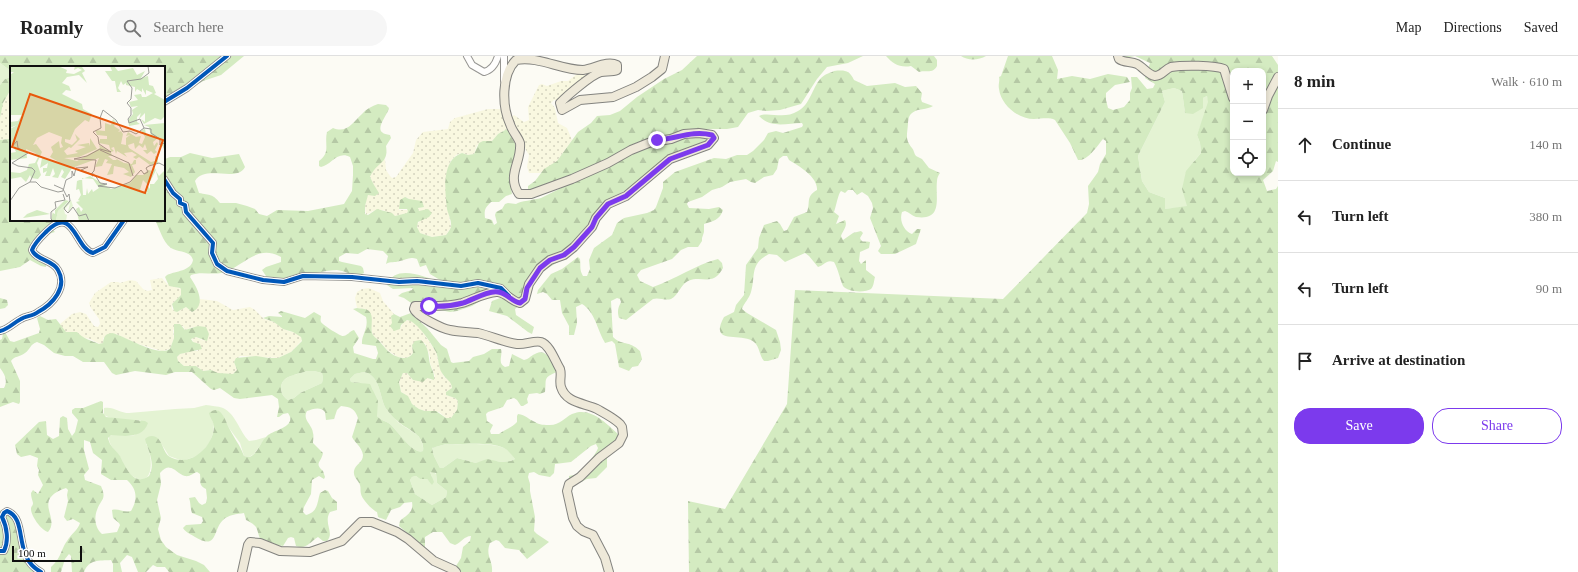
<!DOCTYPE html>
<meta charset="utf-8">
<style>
:root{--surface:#fff;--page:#f6f6f6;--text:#222;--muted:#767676;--line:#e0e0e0;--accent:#7c3aed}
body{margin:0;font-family:Georgia,serif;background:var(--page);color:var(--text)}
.controls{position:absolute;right:12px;top:12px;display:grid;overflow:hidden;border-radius:8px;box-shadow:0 2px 6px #0003}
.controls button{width:36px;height:36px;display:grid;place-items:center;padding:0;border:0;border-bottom:1px solid var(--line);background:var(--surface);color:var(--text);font:20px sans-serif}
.scale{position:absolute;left:12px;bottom:10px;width:70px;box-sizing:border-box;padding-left:4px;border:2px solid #0f0f0f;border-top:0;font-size:11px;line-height:14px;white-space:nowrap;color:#0f0f0f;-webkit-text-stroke:3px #fff;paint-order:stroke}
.stop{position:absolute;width:12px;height:12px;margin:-9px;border:3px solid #7c3aed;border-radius:50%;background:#fff}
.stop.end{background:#7c3aed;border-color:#fff;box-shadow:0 1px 4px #0008}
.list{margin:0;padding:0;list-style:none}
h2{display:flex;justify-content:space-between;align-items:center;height:52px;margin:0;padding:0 16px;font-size:17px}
h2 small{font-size:13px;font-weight:400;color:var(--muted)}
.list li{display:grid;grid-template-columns:26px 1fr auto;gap:12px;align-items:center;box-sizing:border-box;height:72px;padding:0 16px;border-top:1px solid var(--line)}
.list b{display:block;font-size:15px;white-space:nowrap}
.list em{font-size:13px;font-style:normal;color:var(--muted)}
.actions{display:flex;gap:8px;padding:12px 16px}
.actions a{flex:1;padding:9px 0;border:1px solid var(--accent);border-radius:16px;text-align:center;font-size:14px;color:var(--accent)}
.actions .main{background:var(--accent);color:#fff}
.icon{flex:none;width:22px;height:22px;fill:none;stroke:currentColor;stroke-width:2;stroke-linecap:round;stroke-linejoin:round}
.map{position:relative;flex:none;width:1278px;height:516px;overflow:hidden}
header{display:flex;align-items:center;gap:24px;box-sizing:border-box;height:56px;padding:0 20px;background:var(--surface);border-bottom:1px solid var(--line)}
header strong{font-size:19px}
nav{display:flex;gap:22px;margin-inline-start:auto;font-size:14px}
.search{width:280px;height:36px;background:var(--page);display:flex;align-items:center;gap:10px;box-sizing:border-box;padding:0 14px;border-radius:22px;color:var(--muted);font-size:15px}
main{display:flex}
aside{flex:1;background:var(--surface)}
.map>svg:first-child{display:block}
.farmland{fill:url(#farmland-dots)}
.grass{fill:#e4f3d3}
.forest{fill:url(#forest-firs);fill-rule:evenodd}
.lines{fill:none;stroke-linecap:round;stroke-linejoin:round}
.minor-casing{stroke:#969592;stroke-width:8}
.major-casing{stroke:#83837f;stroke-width:10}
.minor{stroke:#fffefd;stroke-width:6}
.major{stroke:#eee9d9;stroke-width:8}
.cycleway-casing{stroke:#fff;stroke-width:6}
.cycleway{stroke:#0057b8;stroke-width:4}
.route{stroke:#7c3aed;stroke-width:5}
.inset-road{fill:none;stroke:#9d9d98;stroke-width:1}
.view{fill:#e8590c;fill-opacity:0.15;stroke:#e8590c;stroke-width:2}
.inset-edge{fill:none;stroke:#0f0f0f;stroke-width:2}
</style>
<header>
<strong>Roamly</strong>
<div class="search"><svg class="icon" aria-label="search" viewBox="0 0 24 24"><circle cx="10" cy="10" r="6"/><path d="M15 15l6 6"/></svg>Search here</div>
<nav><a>Map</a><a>Directions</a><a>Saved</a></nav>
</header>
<main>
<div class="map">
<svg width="1278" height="516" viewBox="0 0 1278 516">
<defs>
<pattern id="farmland-dots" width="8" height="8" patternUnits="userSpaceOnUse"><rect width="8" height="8" fill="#f9f8e0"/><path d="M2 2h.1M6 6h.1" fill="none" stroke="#d4d3bf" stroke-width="1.8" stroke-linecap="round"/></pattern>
<pattern id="forest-firs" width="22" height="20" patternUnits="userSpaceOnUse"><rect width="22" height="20" fill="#d4ebc1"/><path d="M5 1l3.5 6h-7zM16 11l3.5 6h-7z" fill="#b5c8a5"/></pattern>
</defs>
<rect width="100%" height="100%" fill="#fcfbf4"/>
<g class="farmland">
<path d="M 577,18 L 587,19 L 578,30 L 559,44 L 554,44 L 551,47 L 555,52 L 558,67 L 567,72 L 572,84 L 557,105 L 551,110 L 540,117 L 529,117 L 527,111 L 529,99 L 527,96 L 510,62 L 514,59 L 524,66 L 529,64 L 528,51 L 539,29 L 542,28 L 547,30 L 561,25 L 568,25 Z"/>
<path d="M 11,33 L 11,83 L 0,84 L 0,62 L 2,49 Z"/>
<path d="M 488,53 L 502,53 L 507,73 L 498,78 L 492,85 L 485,85 L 477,89 L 474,98 L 468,99 L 462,97 L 456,99 L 450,106 L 448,112 L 446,142 L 451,171 L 446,179 L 432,181 L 420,177 L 418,175 L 417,168 L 420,165 L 431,159 L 419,155 L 418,152 L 421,151 L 406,141 L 399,154 L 408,154 L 408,156 L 406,158 L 395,160 L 383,154 L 373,155 L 366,159 L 365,150 L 367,141 L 368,139 L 372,138 L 375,132 L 370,121 L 373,114 L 379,108 L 385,103 L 386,114 L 390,120 L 392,122 L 396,121 L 413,97 L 416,84 L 423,76 L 448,73 L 450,66 L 455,62 Z"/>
<path d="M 162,222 L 167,228 L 181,233 L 181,239 L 172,248 L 172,253 L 177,256 L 186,251 L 192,256 L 194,255 L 200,243 L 217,245 L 233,254 L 250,251 L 255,254 L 264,263 L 274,266 L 288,275 L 297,277 L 301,281 L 302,284 L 291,296 L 278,302 L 240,300 L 234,306 L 237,314 L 233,318 L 224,318 L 216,317 L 211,314 L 203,315 L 196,310 L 184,310 L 178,305 L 177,301 L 180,298 L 190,295 L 198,295 L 197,288 L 193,286 L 192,282 L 196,281 L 204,285 L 193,271 L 185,274 L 183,270 L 173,274 L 174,282 L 170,293 L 162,295 L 135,287 L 116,278 L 103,282 L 103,287 L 100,288 L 90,283 L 81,281 L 74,276 L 66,277 L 62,272 L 60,268 L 72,258 L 80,256 L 86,258 L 94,270 L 98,271 L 100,268 L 99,263 L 91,252 L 89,247 L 95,237 L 111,226 L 118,226 L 120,227 L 130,224 L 136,225 L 143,233 L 147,235 L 152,234 L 150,224 Z"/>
<path d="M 369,232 L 380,237 L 383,245 L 394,258 L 392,259 L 400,273 L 404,265 L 411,264 L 420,272 L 436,296 L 440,312 L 444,321 L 450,325 L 452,331 L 451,334 L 446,336 L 446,339 L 455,342 L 458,345 L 457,354 L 451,362 L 446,362 L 439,356 L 425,355 L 419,353 L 412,348 L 406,339 L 401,336 L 399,326 L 403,317 L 407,317 L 413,324 L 428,322 L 431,324 L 435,320 L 430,307 L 430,300 L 425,287 L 412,289 L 413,297 L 410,300 L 406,302 L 398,301 L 387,294 L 380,285 L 373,280 L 371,273 L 371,259 L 365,253 L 357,252 L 355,242 L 357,236 L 362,233 Z"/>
</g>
<g class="grass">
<path d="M 0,7 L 11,15 L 11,21 L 5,23 L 0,29 Z"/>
<path d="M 1174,32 L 1182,35 L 1185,57 L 1203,42 L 1207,40 L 1209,47 L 1197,79 L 1200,87 L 1201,97 L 1194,105 L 1187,151 L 1165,153 L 1165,142 L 1149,136 L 1142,125 L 1138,100 L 1165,46 L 1162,35 Z"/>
<path d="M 307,315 L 314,315 L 322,317 L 323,322 L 322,327 L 300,337 L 294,342 L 288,344 C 284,341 282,339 281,334 C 280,319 297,319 307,315 Z"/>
<path d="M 364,316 C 382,320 379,344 387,354 C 390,358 395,362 398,366 C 408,375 425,378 423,395 C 413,399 397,374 390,368 C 386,365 380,364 377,360 L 377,350 L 372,332 C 363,326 361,328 351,326 L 350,323 L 355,318 Z"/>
<path d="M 206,349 C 211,350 218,350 223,352 C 236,358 239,375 249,385 L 256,384 L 266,381 L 254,398 L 249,401 L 244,400 L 240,387 L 229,372 L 222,358 L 217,354 L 212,364 L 214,368 L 213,377 L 210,386 L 200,399 L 185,404 L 180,404 L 169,400 L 159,384 L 146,388 C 154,401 154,436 131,419 C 125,414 124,405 118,398 C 114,393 108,388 109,380 C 115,377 127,381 135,379 L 141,364 C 132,365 111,364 104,359 L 104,352 C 113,350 120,357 129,357 L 175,353 L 194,352 Z"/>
<path d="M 446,388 C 462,389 489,386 504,392 C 509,394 512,399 515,403 L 511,405 L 501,406 L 496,405 L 476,407 L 457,402 L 443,412 L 440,412 L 434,400 L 432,392 Z"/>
<path d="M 430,416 L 434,416 L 436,418 L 437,427 L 447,435 L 446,441 L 432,449 L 415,438 L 410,424 L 412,421 L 416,420 L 420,423 L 427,423 L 429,425 L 432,421 Z"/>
</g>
<g class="forest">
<path d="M 0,0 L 244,0 L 221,19 L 203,25 L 180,39 L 164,44 L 164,11 L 11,11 L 11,15 L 0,7 Z"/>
<path d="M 697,0 L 863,0 L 848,7 L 827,11 L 817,23 L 801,48 L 780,54 L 767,55 L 758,54 L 748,57 L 738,71 L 727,73 L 694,73 L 667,81 L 594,111 L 528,135 L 528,130 L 535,125 L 544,113 L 557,105 L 578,76 L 591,67 L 597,60 L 610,59 L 620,55 L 637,41 L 664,23 L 682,14 Z"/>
<path d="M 886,0 L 934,0 L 937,4 L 937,10 C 933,18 926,14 919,16 L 911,10 C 900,12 893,8 886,0 Z"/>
<path d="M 961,0 L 986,0 C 979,4 968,5 961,0 Z"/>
<path d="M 1008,0 L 1052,0 L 1058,14 L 1057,23 L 1072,20 L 1090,23 L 1108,18 L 1127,21 L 1130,26 L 1115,29 L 1106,37 L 1106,44 L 1108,52 L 1113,54 L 1124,51 L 1130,44 L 1130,37 L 1132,32 L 1131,21 L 1137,21 L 1147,33 L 1153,32 L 1155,28 L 1145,22 L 1150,7 L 1135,0 L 1120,3 L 1120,0 L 1272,0 L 1278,9 L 1278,106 L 1276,105 L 1273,115 L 1263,124 L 1267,135 L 1276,133 L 1278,130 L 1278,516 L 689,516 L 688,445 L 725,453 L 787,348 L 795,234 L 1003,243 L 1087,157 L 1089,148 L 1088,130 L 1098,116 L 1100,108 L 1106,98 L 1106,85 L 1103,83 C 1097,90 1088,105 1078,104 L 1070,87 L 1055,64 C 1049,61 1041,63 1034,63 C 1018,63 1001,49 999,33 C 998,28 1000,25 999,21 L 1001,20 ZM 1233,15 L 1263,15 L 1263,117 L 1233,117 ZM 1174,32 L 1182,35 L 1185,57 L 1193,58 L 1203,52 L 1203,42 L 1207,40 L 1208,46 L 1197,79 L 1200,87 L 1201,97 L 1186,115 L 1182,133 L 1187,150 L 1165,153 L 1165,142 L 1149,136 L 1142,125 L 1138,100 L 1165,46 L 1162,35 Z"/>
<path d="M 834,15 C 845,14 849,14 854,24 L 867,30 L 895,27 L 905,31 L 916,30 L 922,37 L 921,43 L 922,46 L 933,50 C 927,54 918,52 912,57 C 909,59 908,64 908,68 C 907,80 905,83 912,92 C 914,94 914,98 916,100 L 922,103 L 929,112 L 940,117 C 938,120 937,122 937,125 C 935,141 944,165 916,161 C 912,160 909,156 905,155 L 902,156 C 899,165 904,175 912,178 L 917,173 L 921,173 L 916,188 L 895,198 L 881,198 L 878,195 L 881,190 L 870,162 L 873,152 L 872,147 L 868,140 L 862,136 L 857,139 L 853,134 L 848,134 L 845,137 L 841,135 C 838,138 836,151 834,156 L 839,160 L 836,168 L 845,164 C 848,170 843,174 841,180 L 843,184 L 853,177 L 861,175 L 863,177 L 860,182 C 862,188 866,184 870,186 L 869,192 L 860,196 L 859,205 L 861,208 L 866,204 L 866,214 L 875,221 C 874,224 874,230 871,233 C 865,237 847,236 843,230 C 840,223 838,213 834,206 C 826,203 825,209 818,211 L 809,200 L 805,197 L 785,206 L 777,199 L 769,198 C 749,208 756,220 751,236 C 749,243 744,247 742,253 L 747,257 L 776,274 L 780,286 L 781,294 L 778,302 L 768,305 L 764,305 C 759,299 760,291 754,286 C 742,276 708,290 724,261 L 734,256 L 736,249 L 744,239 L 746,209 L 758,192 L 759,182 L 764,169 L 777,165 L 780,168 L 784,175 L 787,174 L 794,161 L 807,156 C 811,146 805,141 817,134 C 818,121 799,110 789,104 L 787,100 L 783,100 L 779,103 L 777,113 L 773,119 L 764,121 L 755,127 L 751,126 L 746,123 L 730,126 L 722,131 L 712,134 L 702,141 L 688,146 L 687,148 L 689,152 L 709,153 L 719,151 L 723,154 C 720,164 713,165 704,168 L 704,176 L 702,182 L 702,185 L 698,191 L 688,191 L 681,194 L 672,203 L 641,214 L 637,219 L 640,225 L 653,231 C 676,223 695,209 718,203 L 722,207 L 723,212 C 713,231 702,219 688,225 C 680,229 679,239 671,243 C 665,245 659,241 653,243 L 626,264 L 619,262 C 617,255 618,252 621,246 L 620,243 L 617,242 L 611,245 L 613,281 C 622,290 629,284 640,295 L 642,303 L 638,310 L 632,311 L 629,315 L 619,311 L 615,288 L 612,285 L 605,287 L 604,285 C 597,273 595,256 582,248 L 576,251 L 577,267 L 574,279 L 569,279 L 569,270 L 562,257 L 560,244 L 552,244 L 547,238 L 543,236 L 537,238 L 538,234 L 551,218 L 562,213 L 578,201 L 580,203 C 581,210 579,213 583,220 L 587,220 L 590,213 L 589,204 L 594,192 L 612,179 L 617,167 L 624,162 L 647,157 L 654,154 L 656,151 L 663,132 L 663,126 L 675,116 L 714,102 L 726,103 L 737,99 L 747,99 L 753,95 L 764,84 L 768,77 L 776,75 L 783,77 L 802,71 L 803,69 L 802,67 C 787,67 771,73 759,60 C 768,55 784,64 798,55 C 810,49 812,32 821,22 C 825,18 830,17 834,15 Z"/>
<path d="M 11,21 L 11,33 L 3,47 L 0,62 L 0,29 L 5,23 Z"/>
<path d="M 378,48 L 386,49 L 389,52 C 387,61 370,77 390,79 L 391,82 L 386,90 C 389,108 377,105 370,121 L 374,129 L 379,137 L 375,140 L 368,139 L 365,150 L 365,158 L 368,159 L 377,153 L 392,157 L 395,160 L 407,157 L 408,155 L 407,153 L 399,153 L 400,144 L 405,141 L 409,143 L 422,145 L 424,151 L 418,152 L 419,155 L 428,153 L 432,157 L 429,161 L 418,166 L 417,171 L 420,177 L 432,181 L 446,179 C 448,176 450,174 451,171 C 452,165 448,158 447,153 C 445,135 441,104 462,97 L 468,99 L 474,98 L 479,87 L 483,85 L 492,85 L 498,78 L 507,73 C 527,94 506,114 512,138 L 506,140 L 499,146 L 491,146 C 485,152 484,154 485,162 L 492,164 L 494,169 L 497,167 L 495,159 L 496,156 L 502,153 L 505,148 L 508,147 L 516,148 C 520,145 534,144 541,142 L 642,92 C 663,85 684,82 707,81 L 707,85 L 661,105 L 634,129 L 600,150 L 592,165 L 572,198 L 541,216 L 519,250 L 515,253 L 516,259 L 534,271 L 532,278 L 528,276 L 507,260 L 489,255 L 492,245 L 503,241 L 488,240 L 472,250 L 457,255 L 450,256 L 414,249 L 404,242 L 398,240 L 402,237 L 412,234 L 413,232 L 393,233 L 387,229 C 395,207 425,221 440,226 L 440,224 L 430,218 L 426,209 L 420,211 L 417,203 C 409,200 406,204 400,205 C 394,207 391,205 386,208 L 388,200 L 383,195 L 367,193 L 358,198 L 346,197 L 339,201 L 339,205 L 342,206 L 361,210 L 363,212 L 364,217 C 356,222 346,215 337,214 C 331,214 326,215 321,216 C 316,217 313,217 309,221 L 290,228 L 272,229 L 262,214 L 266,211 L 281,206 L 281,201 C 256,187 243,212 221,217 C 211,219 201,215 191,219 L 190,221 C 197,231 207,249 192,256 L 186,251 L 177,256 L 174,255 L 172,248 L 181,239 L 181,233 L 180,232 L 169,230 L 165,221 L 167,219 C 176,215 191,215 193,204 C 190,194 179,197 171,192 C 162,185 160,173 155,164 L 164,164 L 165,103 L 170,101 L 181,101 L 190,97 L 212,102 L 239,98 L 245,111 C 237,127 205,108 195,125 L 199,137 C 210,139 213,138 220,147 L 236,147 L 247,150 L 255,153 L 259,158 L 267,160 L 277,154 L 308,155 L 344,148 L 352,135 L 353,119 L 353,110 L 350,101 C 338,94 331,109 321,111 L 319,110 L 319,105 C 331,96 324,88 327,76 L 333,72 C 347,78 353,66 362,58 C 366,53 372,50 378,48 Z"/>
<path d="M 9,83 L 11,83 L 11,164 L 59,164 L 51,172 L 55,176 L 45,179 L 32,197 L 46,208 L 46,211 L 41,210 L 30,204 L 20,211 L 0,215 L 0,84 Z"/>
<path d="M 0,242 L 7,244 L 8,249 L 5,252 L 0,253 Z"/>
<path d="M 357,252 C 361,253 365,252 369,255 C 375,261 369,272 373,279 C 375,282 378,283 380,286 C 382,288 384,291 386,293 C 392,300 407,307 413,297 L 412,289 L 415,285 L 421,284 C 429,291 428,298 430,308 C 432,314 435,318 434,324 L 427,322 L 423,326 L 413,324 L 407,317 L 403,317 L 399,326 L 401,336 L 408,340 L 412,348 L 419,353 L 425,355 L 436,355 L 446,362 L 451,362 L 457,354 L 458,345 L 455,342 L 446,339 L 446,336 L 452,332 C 451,324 446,324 442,317 C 438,311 439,303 436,296 C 431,287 417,265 407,264 L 401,269 L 400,273 L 394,275 L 390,270 L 392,267 L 391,260 L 394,258 L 400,261 L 411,257 L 427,272 L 441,289 L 447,293 L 451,306 L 453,307 L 469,305 L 473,301 L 484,298 L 492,293 L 501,293 C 503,300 497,307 505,311 L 509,310 L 512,298 L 524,304 C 529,303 530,300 535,298 C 547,291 553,308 557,316 C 542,322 547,323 545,336 L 540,338 L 537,337 L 529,338 L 527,343 L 528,347 L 523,350 L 521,350 L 517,344 L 514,342 L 507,344 L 503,351 L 488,356 L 486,358 L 487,365 L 493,369 L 490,375 L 491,378 L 499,378 C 505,373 512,372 517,366 L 517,360 L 518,358 C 526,359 528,363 535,366 C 539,369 545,369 550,369 C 560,369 564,362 572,358 C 590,350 606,367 618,378 L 619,381 L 613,389 L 612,398 L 607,402 L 607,411 L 596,422 L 587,423 L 579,427 L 571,425 L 569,423 L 569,420 C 572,419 577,419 579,417 C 584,414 596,398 598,392 L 596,388 L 591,390 L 571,406 L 555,408 L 554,417 L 550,421 L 539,419 L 534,416 L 529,417 L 528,421 L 530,428 L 530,435 L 535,461 L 534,475 L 537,478 L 549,486 L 527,503 L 519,494 L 505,492 L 499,485 L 496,484 L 490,487 C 485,500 493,504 492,516 L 459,516 L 456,510 L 461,502 L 463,491 L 470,485 L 471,480 C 464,480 461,487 455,489 L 450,487 L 442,476 L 433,476 L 425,481 L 425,491 L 424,491 L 399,470 L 400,465 C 406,459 414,457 412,446 L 404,447 L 400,451 L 391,454 L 386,464 L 378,461 L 377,456 C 372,454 362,443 361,438 C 360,435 361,432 360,429 C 358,424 353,421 354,415 C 355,408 363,407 363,399 C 362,391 355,387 352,381 L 358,362 C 355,353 351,351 341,350 L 337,354 L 334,363 L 326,364 L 325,356 C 320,350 313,353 307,355 C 302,364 312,368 313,377 C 314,380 313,384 313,387 L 323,397 C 321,407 314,407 323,415 L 325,421 L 324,423 L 319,420 L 312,424 L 311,438 L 304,451 L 303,456 L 306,459 C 318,456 317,447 320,437 L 325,434 L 328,435 L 332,442 L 337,446 L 337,454 L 330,456 C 323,467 335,477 327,485 L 323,485 L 318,481 C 310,486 306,494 296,490 L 294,482 L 291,481 L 288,482 L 283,490 L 270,488 L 268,485 L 260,483 C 256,471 258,470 246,464 L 244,457 C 237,458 228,459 223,464 C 213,473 218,495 195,481 C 191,478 186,477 183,472 L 186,469 L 201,468 L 203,465 L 202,461 L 192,457 C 190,452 191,447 189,442 L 195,441 L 199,447 L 202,449 L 206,447 L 207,442 L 206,433 C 198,429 201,426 200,418 L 197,416 C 193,417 190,421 185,420 C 176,418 171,404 160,417 L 161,428 L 157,444 L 161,462 L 158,473 L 161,484 L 166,491 L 177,499 L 196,505 L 204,509 L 210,516 L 169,516 L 165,511 L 157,511 L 153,509 L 146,516 L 138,516 L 132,501 L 127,499 L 120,507 L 122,516 L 113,516 L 113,508 L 111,504 C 99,505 89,503 84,516 L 72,516 L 71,500 L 69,498 L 65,503 L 61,516 L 51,516 L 51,511 C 62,501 60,495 67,485 C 71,478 78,474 80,467 L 73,463 L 67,465 L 64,461 L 68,445 L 67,439 L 68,434 L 66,432 C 31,444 61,461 48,476 C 41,474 31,460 31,453 C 31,450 33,450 33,447 C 32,443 31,441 31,437 L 33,434 L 38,438 L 43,429 L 38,419 L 39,414 L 37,410 L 38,402 L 30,399 L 21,401 L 17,398 L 15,389 L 39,366 L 46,365 L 47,379 L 53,383 L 59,380 L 60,362 L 63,360 L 67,362 L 68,373 L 72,380 L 75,376 L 78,364 L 72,357 L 72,354 L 75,352 L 83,352 L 101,345 L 103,346 L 103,357 L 106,361 L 145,365 L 148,367 C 143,383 124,380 111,379 L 108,382 C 110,391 115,393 120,400 C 126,411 133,431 149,420 C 156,407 148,395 145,383 C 148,380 152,379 156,381 C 163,385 163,397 170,401 C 190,412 213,391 214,371 C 214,366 210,362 209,357 C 221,347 225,364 229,372 C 235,384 239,387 244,400 L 249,401 C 258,398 260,386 267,380 C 273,374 298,371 288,357 L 283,358 L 279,361 L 277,361 L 279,351 L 278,343 L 272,339 L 240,343 L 234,342 L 220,332 L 214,334 L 211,333 L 192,316 L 175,316 L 166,319 L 135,315 L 116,319 L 112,317 L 104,306 L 83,306 L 73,300 L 65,300 L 54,297 L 44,289 L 37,286 C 30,288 30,294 25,297 C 20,301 14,300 11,305 L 20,325 L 20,346 L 19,348 L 13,346 L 0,351 L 0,332 L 4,332 C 8,325 5,318 0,312 L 0,284 L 2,283 L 3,277 L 5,276 L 10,285 L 14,286 L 39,277 L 40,273 L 37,262 L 40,260 L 48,264 L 56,263 L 66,276 L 77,276 C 82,282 92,285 99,288 L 103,287 C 104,280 105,278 112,277 C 125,280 157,301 170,293 L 174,282 L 174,268 L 180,268 L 185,274 L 198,270 L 206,271 L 209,278 L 207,285 L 196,281 L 191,283 L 193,286 L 200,288 L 202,293 L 180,298 L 177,301 L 178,305 L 184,310 L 196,310 L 203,315 L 211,314 L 218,317 L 233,318 L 237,314 L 234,306 L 236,302 L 256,300 L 269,302 L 278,302 L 291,296 L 302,285 L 301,281 L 293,276 L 283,273 L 274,266 L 263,262 L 269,260 L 282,261 L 282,260 L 278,257 L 281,255 L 305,262 L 314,256 L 321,260 C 321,262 320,264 321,266 C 323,269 340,280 343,280 C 347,280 350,275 354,274 L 359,282 L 353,291 L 354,297 L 373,303 L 376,303 L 378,297 L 376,290 L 362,288 C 361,279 369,273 366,261 L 353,253 ZM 307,315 L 314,315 L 322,317 L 323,322 L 322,327 L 300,337 L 294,342 L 288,344 C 284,341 282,339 281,334 C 280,319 297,319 307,315 ZM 364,316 C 382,320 379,344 387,354 C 391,359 396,364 401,368 C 411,375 425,380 423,395 C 413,399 397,374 390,368 C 386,365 380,364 377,360 L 378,345 L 370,328 L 351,326 L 350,323 L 355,318 ZM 84,384 L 90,386 L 93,397 L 102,404 L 101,418 L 111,424 L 127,424 C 137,433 138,443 131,455 C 124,457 118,452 112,454 L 113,462 L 119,467 L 120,469 L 117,476 L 102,478 C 95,472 94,462 97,454 C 101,443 107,444 101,430 L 85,424 L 84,419 L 89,413 L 84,394 ZM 446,388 C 463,389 488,385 504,392 C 508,394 512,399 515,403 L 511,405 L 501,406 L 487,403 L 476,407 L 457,402 L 443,412 L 440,412 L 434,400 L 432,392 ZM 430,416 L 436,417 L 437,427 L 447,435 L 446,441 L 432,449 L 415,438 L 410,424 L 412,421 L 416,420 L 420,423 L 427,423 L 432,429 L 434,426 Z"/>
<path d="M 0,454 L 3,457 L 13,457 L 22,491 L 41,516 L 0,516 Z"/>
</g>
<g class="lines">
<defs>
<g id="minor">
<path d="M 467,0 L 472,9 L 484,16 C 492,14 496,7 498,0"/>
<path d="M 504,24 L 504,0"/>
<path d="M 164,46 L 187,32 L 227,0"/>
<path d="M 164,123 L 173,137 L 180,143 L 180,147 L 185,149 L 186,156 L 213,187 L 212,197 L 217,208 L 227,215 L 263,224 L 284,226 L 303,220 L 352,221 L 399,226 L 417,225 L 461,230 L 478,227 L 501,232 L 506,237"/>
<path d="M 0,275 C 9,273 13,267 21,263 C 26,260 33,260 38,256 C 53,248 68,231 58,214 C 53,204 36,204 32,194 C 35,186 42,180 47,175 C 74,148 75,193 93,197 L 105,191 L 124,164"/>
<path d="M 0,495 L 4,495 C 9,485 7,471 2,461 L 4,457 L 7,455 C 29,463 12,501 41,516"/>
</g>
<g id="major">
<path d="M 1118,0 L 1119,3 C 1124,7 1131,5 1137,8 C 1143,11 1148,19 1155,20 C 1162,20 1165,13 1171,11 C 1182,9 1215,9 1224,13 L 1233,42"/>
<path d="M 1263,54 L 1268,40 L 1278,21"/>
<path d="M 242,516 L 248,489 L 250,486 L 260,487 L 280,495 L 310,496 L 342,485 L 361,466 L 372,466 L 397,476 L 408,483 L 434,505 L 454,514 L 456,516"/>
<path d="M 609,516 L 605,502 L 593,479 L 583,475 L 577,470 L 573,462 L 567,435 L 569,428 L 580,421 L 599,402 L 619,387 L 623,379 L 622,371 L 620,368 C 614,362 604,357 597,353 C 584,347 566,347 561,331 C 559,325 562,319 560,313 C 555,305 550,289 541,286 C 535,284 524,289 517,288 C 503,286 491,280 478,277 C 469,276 459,276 450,274 C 443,273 416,260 414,253 L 415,250 L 418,250 C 433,250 447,251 462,247 C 472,244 488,235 498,236 C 507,237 511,245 520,247 L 525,243 L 529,228 L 540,212 L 550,204 L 564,199 L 574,191 L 592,171 L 596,162 L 608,148 L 626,140 L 670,103 L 708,89 L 714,82 L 712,79 L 699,77 L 684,78 L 671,83 L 651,86 L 631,94 L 608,107 L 572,123 L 531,138 L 519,138 C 506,119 522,106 520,87 C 518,81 512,75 510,68 C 502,50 501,19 516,4 C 540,0 560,14 583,14 C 594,13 607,4 617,9 L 617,14 C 612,16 606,15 601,16 C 591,19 568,39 560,47 L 562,54 L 580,44 L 613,41 L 636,31 L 652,21 L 662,13 L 665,0"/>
</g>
</defs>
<use href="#minor" class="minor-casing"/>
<use href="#major" class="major-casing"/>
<use href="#minor" class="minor"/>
<use href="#major" class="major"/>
<defs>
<g id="cycleway">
<path d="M 164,46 L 187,32 L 227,0"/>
<path d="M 164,123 L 173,137 L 180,143 L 180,147 L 185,149 L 186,156 L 213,187 L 212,197 L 217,208 L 227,215 L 263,224 L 284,226 L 303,220 L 352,221 L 399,226 L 417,225 L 461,230 L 478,227 L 501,232 L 509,240"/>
<path d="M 0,275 C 9,273 13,267 21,263 C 26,260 33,260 38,256 C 53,248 68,231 58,214 C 53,204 36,204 32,194 C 35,186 42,180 47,175 C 74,148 75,193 93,197 L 105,191 L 124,164"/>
<path d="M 0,495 L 4,495 C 9,485 7,471 2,461 L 4,457 L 7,455 C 29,463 12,501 41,516"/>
</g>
</defs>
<use href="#cycleway" class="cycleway-casing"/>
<use href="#cycleway" class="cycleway"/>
</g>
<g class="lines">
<path class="route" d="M 429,250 C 441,251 452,250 463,247 C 472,244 489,234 498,236 C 507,237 511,245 520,247 L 525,243 L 527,232 L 540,212 L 550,204 L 564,199 L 574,191 L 592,171 L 596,162 L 608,148 L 626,140 L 670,103 L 708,89 L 714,82 L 712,79 C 692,74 676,83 657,84"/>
</g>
<g transform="translate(10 10)">
<rect width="155" height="155" fill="#fcfbf4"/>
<path d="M 61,134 L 63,140 L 58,146 L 60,137 L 54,144 L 55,148 L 57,149 L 56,155 L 53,154 L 53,155 L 44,155 L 42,154 L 46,154 L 48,145 Z" fill="#e4f3d3"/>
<path d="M 0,0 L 48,0 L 57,4 L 56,7 L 64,8 L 72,4 L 68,2 L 64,4 L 65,0 L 72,1 L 75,5 L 72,7 L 77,17 L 69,9 L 57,11 L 52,17 L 59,20 L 61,25 L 56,24 L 52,28 L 72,38 L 73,43 L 82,48 L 79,56 L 75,54 L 65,63 L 60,74 L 55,73 L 55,76 L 62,79 L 67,74 L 65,68 L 70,73 L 61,82 L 59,81 L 54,85 L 57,89 L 68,87 L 65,85 L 76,81 L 67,79 L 79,77 L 80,80 L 80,72 L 87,83 L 69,91 L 54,92 L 67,95 L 90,82 L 89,79 L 101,86 L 102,90 L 98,90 L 103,94 L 107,94 L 105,92 L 114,97 L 122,98 L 124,94 L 126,94 L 126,98 L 122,99 L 125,106 L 121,111 L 113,108 L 119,106 L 114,102 L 104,100 L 103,108 L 97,109 L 102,98 L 96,97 L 98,94 L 95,93 L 92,100 L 85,101 L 89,92 L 62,102 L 55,113 L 51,111 L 54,106 L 52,103 L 48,112 L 42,111 L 45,108 L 43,102 L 40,110 L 35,110 L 37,105 L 33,107 L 33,102 L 37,102 L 38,97 L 30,102 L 32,92 L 49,96 L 40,91 L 43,86 L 41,81 L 49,75 L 50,82 L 53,81 L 51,77 L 52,71 L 39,66 L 27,72 L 23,79 L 26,78 L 32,86 L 27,97 L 31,109 L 28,113 L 21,112 L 20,109 L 16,116 L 11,111 L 0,113 L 0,106 L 10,107 L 17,104 L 19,98 L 25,97 L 28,91 L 25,87 L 16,83 L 17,92 L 0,94 L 0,87 L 6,86 L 2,78 L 0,80 L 0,63 L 7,59 L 0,62 L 0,56 L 8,55 L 12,49 L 0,49 L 0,9 L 4,6 L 0,6 ZM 100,0 L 104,0 L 108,5 L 123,2 L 127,9 L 135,5 L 131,12 L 138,10 L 139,19 L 143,20 L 146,27 L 144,28 L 155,34 L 155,50 L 151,54 L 145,52 L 134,58 L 131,53 L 135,56 L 135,47 L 129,53 L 131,47 L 127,51 L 127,56 L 130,58 L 119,60 L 118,54 L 123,48 L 122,44 L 128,40 L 121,41 L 119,36 L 128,34 L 124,29 L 131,28 L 132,31 L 136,31 L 143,27 L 136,24 L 136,29 L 132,22 L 132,26 L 127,23 L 125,26 L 125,21 L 116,19 L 116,17 L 113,19 L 111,15 L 108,22 L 111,26 L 107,26 L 105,15 L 102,15 L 95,5 L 102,5 ZM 103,53 L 106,56 L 104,60 L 110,64 L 108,66 L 111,65 L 113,68 L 111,78 L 116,79 L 116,72 L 120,69 L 116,70 L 118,66 L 126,71 L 131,70 L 129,77 L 132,78 L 135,71 L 131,64 L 135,63 L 136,68 L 141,70 L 139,61 L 134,59 L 155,57 L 154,83 L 148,72 L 143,76 L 144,80 L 147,76 L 148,78 L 145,84 L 147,86 L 144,88 L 141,85 L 137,88 L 133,84 L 137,84 L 135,78 L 133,82 L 129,79 L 125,83 L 124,77 L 118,79 L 119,82 L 141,96 L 145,95 L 145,90 L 148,91 L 148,97 L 140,99 L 129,91 L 126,93 L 123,91 L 127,89 L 122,86 L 114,87 L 117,91 L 107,85 L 106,88 L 104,81 L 101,82 L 104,85 L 101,86 L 99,79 L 89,77 L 90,73 L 97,73 L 97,70 L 87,69 L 85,64 L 95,65 L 95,57 L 101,59 ZM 144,101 L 146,104 L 141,114 L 138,119 L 133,114 L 130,124 L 138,127 L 135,124 L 138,120 L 140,123 L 140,118 L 144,118 L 148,113 L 146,105 L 149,110 L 154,105 L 155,155 L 69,155 L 66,143 L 69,141 L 71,146 L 73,143 L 66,136 L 70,135 L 68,134 L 71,129 L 69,123 L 66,124 L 67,115 L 80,110 L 101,123 L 120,117 L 126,109 L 133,109 L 138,104 L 143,105 ZM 72,112 L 83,113 L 89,122 L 83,126 L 82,123 L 78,128 L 77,122 L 76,129 L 73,129 ZM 55,134 L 59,135 L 48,145 L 46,154 L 41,154 L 43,145 L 43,147 L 45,148 L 45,144 ZM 27,144 L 40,148 L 13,152 L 17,148 Z" fill="#d4ebc1" fill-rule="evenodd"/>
<path class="inset-road" d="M 134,62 L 141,63 L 141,67 L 150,73 L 150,79 L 152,76 L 155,79M 0,83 L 7,75 L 8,82 L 18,87 L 2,97 L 8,100 L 22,102 L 25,105 L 20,116 L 26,116 L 31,121 L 48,126 L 53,125 L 56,114 L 62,111 L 62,105 L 64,110 L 66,102 L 78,101 L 71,104 L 81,108 L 84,105 L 86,94 L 64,93 L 77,90 L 90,83 L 101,86 L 89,78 L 88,71 L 83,66 L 91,62 L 90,52 L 93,44 L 106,54 L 113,66 L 120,65 L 126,68 L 134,62 L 130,53 L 119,57 L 118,53 L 121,49 L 121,42 L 117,37 L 121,33 L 122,22 L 117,15 L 131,13 L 139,7 L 138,0M 90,84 L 119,97 L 123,110M 83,107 L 82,110 L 85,109 L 90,117 L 97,118 L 88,120 L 105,122 L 120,116 L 131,104 L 134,108 L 138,106 L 136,102 L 139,100 L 149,97 L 155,100M 44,119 L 53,123 L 57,131 L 59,128 L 60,135 L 54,142 L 55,144 L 58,147 L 63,141 L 69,150 L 76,148 L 79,155M 0,135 L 9,122 L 20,116M 43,155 L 41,153 L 41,146 L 46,142 L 45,136 L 55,134 L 53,128"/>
<path class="view" d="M 20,28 L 153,74 L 135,127 L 2,81 Z"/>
<rect width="155" height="155" class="inset-edge"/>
</g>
</svg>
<div class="controls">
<button>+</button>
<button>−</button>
<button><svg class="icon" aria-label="locate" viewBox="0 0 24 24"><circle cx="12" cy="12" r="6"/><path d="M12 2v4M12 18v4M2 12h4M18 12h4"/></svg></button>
</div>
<div class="scale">100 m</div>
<div class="stop" style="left:429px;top:250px"></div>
<div class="stop end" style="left:657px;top:84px"></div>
</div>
<aside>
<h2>8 min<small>Walk · 610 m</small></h2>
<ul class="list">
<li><svg class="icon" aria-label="ahead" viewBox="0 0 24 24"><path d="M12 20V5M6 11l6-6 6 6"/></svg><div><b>Continue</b></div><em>140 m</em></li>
<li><svg class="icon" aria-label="left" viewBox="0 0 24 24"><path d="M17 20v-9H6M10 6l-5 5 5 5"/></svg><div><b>Turn left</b></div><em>380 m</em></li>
<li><svg class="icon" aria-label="left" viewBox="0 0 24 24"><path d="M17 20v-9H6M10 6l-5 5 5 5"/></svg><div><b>Turn left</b></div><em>90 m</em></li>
<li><svg class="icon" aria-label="arrive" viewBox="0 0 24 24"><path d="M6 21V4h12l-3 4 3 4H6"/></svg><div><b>Arrive at destination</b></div></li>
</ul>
<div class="actions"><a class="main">Save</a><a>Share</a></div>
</aside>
</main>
